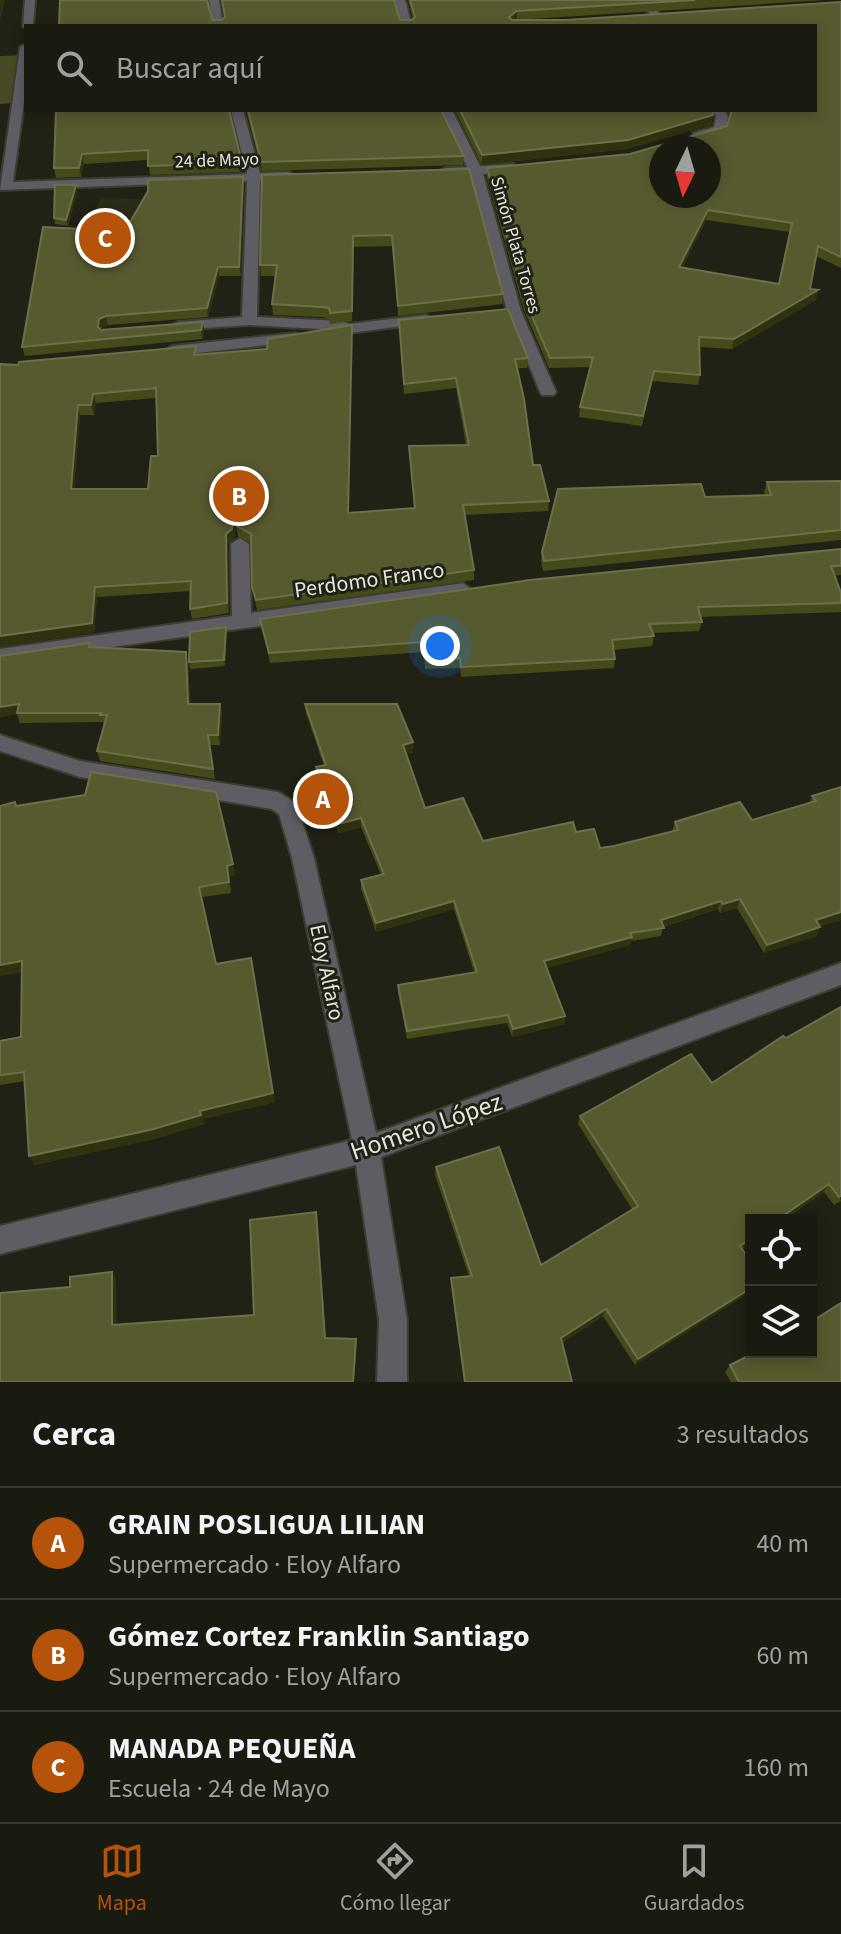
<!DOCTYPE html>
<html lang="es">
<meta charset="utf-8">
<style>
:root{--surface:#191a10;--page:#26271e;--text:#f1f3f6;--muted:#9fa19f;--line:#373830;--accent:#b45309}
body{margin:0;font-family:"Source Sans 3",sans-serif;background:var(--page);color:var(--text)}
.controls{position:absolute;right:24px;bottom:24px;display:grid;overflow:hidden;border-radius:0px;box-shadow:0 4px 12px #0003}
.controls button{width:72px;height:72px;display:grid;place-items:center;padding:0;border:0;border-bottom:2px solid var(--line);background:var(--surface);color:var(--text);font:40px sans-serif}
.compass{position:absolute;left:649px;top:136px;width:72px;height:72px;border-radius:50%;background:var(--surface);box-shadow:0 4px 12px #0003;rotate:185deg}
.you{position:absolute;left:440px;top:646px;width:28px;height:28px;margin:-20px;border:6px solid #fff;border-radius:50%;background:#1a73e8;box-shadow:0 0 0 12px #1a73e833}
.badge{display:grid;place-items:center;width:52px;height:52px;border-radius:50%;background:var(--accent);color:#fff;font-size:26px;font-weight:700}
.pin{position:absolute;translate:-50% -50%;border:4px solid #fff;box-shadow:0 2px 8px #0006}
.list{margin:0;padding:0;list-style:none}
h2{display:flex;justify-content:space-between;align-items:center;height:104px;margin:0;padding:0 32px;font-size:34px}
h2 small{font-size:26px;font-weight:400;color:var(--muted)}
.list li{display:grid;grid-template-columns:52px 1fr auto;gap:24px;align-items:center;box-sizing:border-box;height:112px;padding:0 32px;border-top:2px solid var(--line)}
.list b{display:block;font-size:30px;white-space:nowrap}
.list p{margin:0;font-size:26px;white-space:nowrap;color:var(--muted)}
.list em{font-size:26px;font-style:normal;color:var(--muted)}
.icon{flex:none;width:44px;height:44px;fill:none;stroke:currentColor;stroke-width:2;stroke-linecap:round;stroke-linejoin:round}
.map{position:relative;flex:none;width:841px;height:1382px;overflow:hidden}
.search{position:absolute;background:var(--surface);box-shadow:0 4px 12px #0003;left:24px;right:24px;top:24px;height:88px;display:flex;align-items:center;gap:20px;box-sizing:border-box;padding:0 28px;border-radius:0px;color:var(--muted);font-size:30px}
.sheet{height:440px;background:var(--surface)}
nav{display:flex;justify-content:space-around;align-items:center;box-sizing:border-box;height:112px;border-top:2px solid var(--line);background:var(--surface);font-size:22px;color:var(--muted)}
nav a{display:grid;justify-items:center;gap:4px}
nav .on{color:var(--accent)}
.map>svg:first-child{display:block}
.built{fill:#2a2c18}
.green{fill:#474a25}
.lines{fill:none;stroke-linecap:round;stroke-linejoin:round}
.street-casing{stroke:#3c3d31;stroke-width:4}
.street{fill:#5d5d63;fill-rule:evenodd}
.wall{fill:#46491a;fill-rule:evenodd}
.shaded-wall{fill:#30320f}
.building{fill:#575a2f;stroke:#6d6f4a;stroke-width:2;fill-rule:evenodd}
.labels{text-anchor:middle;stroke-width:6;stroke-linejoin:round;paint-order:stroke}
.far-street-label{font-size:18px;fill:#e4e5dc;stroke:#212215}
.street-label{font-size:22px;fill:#e4e5dc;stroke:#212215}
.near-street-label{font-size:26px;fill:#e4e5dc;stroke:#212215}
</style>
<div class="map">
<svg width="841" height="1382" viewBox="0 0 841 1382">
<rect width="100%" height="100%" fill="#212215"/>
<path class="built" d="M 101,198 L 143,199 L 111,278 L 65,276 Z"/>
<path class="green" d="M 22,55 L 14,103 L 0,104 L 0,56 Z"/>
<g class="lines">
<defs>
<g id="street">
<path d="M 25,0 L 35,0 L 33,26 L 26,26 L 26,29 L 23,26 Z"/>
<path d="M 209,0 L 219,0 L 223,26 L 213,26 Z"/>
<path d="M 395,0 L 405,0 L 412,26 L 402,26 Z"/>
<path d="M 640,0 L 650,0 L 668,26 L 658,26 Z"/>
<path d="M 26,44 L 26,87 L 13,182 L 247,174 L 231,110 L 243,110 L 260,173 L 289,172 L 295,176 L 289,180 L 260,181 L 257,317 L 342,321 L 349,324 L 426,315 L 433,319 L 426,323 L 327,336 L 322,334 L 321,329 L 249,325 L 173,330 L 170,327 L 178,322 L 242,317 L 247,181 L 0,190 L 20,47 Z"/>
<path d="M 440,110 L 452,110 L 480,166 L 513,164 L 519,168 L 513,172 L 483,174 L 521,311 L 556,392 L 554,395 L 542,395 L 540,392 L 507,311 L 470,174 L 445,176 L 439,172 L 445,168 L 467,167 Z"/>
<path d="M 712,110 L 724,110 L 728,116 L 726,129 L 701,139 L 693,139 L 693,133 L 714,127 L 716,116 Z"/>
<path d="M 296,333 L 301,335 L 301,341 L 172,356 L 164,351 L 172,346 Z"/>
<path d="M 240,538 L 249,544 L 251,613 L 463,583 L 472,590 L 463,597 L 0,663 L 0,649 L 232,616 L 231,544 Z"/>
<path d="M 0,735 L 80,761 L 278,792 L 296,803 L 314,858 L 376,1133 L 841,963 L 841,985 L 381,1157 L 407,1320 L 407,1382 L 377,1382 L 379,1320 L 356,1165 L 0,1254 L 0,1226 L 352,1140 L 292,858 L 279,814 L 272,809 L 80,777 L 0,751 Z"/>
</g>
</defs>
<use href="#street" class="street-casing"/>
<use href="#street" class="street"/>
</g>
<g class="wall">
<path d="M 408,0 L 825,0 L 516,20 L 566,20 L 841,2 L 841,268 L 816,256 L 810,289 L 816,300 L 732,349 L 700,347 L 700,375 L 698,385 L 652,381 L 642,426 L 579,417 L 580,407 L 590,367 L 549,368 L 524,310 L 487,178 L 487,168 L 630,154 L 727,126 L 730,115 L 727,110 L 815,110 L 212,20 L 412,20 L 413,19 ZM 706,220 L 790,232 L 779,284 L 682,268 Z"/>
<path d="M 56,110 L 242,163 L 243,172 L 150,175 L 148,160 L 84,164 L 81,177 L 56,178 L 54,168 Z"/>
<path d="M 246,110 L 441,110 L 464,156 L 463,165 L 262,171 Z"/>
<path d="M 455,110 L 713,110 L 713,115 L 711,125 L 626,149 L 482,165 Z"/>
<path d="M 469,169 L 503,294 L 502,304 L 398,316 L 393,246 L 354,247 L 352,321 L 330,324 L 329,319 L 323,317 L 273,315 L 272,304 L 275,276 L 261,276 L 260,265 Z"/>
<path d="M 244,186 L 241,276 L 219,276 L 208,317 L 108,325 L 101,328 L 101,330 L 203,322 L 204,331 L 202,339 L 25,356 L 22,347 L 125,231 Z"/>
<path d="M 77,191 L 68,226 L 55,224 L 54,218 Z"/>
<path d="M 399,320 L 528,358 L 527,368 L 517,368 L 533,465 L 549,501 L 548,511 L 465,515 L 474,570 L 474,580 L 257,610 L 252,587 L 251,543 L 238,536 L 235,521 L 234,539 L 228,544 L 229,613 L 192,619 L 190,609 L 191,591 L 97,597 L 94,633 L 18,365 L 267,349 L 352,325 L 348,513 L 414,508 L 409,446 L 466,445 L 456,388 L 404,394 ZM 156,398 L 158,456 L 148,489 L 74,489 L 80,415 L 94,415 L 96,403 Z"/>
<path d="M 841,481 L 841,540 L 543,571 L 541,562 L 542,552 L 705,497 L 765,495 L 764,492 L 767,482 Z"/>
<path d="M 841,549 L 841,575 L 834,576 L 841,593 L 841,612 L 700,617 L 702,622 L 699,631 L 653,633 L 654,636 L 652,646 L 614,650 L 615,659 L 614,668 L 461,677 L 460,668 L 425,669 L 424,652 L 270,663 L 260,619 Z"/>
<path d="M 226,627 L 227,633 L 225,666 L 190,669 L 189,662 Z"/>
<path d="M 90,643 L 91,647 L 188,661 L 190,704 L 220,704 L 222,713 L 220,745 L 210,745 L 215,779 L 100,761 L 97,751 L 104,725 L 103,722 L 20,723 L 17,714 L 0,717 Z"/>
<path d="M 305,704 L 413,752 L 406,754 L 425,808 L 483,841 L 576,832 L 600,848 L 614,846 L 672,831 L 675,822 L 752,820 L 810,803 L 812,796 L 841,787 L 841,920 L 820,926 L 816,936 L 764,953 L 737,908 L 720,913 L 718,909 L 663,927 L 661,936 L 631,941 L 630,945 L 547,968 L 565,1016 L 564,1024 L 512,1037 L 507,1023 L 407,1039 L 398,993 L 398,985 L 474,972 L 454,909 L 376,932 L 361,889 L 361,880 L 381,875 L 361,827 L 339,833 L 317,777 L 316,767 L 324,766 L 306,713 Z"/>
<path d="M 15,802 L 17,806 L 235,875 L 229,876 L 231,893 L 202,897 L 216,964 L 275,1102 L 203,1119 L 204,1124 L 154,1139 L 34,1165 L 25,1081 L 0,1085 L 0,1040 L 21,1037 L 21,972 L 0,976 L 0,806 Z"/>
<path d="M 783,1036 L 841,1201 L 834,1205 L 824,1192 L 742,1249 L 635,1365 L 603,1316 L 562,1343 L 572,1382 L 464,1382 L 451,1285 L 451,1278 L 469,1276 L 435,1175 L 436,1167 L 541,1265 L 632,1209 L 578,1124 L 580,1116 L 712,1083 Z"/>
<path d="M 730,1365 L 841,1382 L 731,1382 L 725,1372 Z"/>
</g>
<g class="shaded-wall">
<path d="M 0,0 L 5,0 L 0,20 Z"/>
<path d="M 517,11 L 517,20 L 509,26 L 509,17 Z"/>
<path d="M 713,115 L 711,125 L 626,149 L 482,165 L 482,155 Z"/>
<path d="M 82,154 L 84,164 L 81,177 L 79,168 Z"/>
<path d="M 243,177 L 244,186 L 241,276 L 239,267 Z"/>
<path d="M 76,185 L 77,191 L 68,226 L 66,220 Z"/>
<path d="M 708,210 L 706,220 L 678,277 L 679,267 Z"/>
<path d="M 218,267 L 219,276 L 208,317 L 207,308 Z"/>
<path d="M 818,290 L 816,300 L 732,349 L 734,339 Z"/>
<path d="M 106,316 L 108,325 L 101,328 L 100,336 L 98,327 L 99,319 Z"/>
<path d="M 203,322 L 204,331 L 202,339 L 201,330 Z"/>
<path d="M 93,394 L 96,403 L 94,415 L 91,405 Z"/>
<path d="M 78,405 L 80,415 L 73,499 L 71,489 Z"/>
<path d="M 233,511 L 235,521 L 234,539 L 228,544 L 229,613 L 227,603 L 226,534 Z"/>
<path d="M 95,587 L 97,597 L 94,633 L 0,647 L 0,636 Z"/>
<path d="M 226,627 L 227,633 L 225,666 L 224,660 Z"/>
<path d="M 186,652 L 188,661 L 190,714 L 188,704 Z"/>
<path d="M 19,704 L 17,714 L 0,717 L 0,707 Z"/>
<path d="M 220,704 L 222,713 L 220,745 L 218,735 Z"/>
<path d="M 413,742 L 413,752 L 403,755 L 403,745 Z"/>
<path d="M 361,818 L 361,827 L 339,833 L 338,824 Z"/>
<path d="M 233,864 L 235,875 L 229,876 L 231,893 L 227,866 Z"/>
<path d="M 740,899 L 737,908 L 720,913 L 723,904 Z"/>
<path d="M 454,901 L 454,909 L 376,932 L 376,923 Z"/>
<path d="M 721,901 L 718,909 L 658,928 L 661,920 Z"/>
<path d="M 841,912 L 841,920 L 812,929 L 816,920 Z"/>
<path d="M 820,927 L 816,936 L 764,953 L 767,945 Z"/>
<path d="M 632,937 L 630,945 L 543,969 L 544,961 Z"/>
<path d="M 251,958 L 275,1102 L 203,1119 L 204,1124 L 154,1139 L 34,1165 L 29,1156 L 200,1111 Z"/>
<path d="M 22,961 L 26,971 L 0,976 L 0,965 Z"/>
<path d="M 565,1016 L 564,1024 L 512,1037 L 513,1029 Z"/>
<path d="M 829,1184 L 824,1192 L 783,1220 L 777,1220 Z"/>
<path d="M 316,1212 L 318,1220 L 326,1344 L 325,1338 Z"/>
<path d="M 751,1238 L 751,1242 L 735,1253 L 740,1246 Z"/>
<path d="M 112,1272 L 116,1279 L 117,1332 L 112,1325 Z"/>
<path d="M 751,1288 L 751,1292 L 635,1365 L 638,1359 Z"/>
<path d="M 606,1309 L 603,1316 L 559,1345 L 561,1338 Z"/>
<path d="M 356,1339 L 357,1346 L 354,1382 L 353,1382 Z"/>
</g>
<g class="building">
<path d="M 60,0 L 207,0 L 212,20 L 222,20 L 225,17 L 222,0 L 394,0 L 400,20 L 412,20 L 415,17 L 410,0 L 695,0 L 517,11 L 509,17 L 512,20 L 566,20 L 841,2 L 841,257 L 818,246 L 810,289 L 818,290 L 734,339 L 699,337 L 700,375 L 654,371 L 643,416 L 580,407 L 593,357 L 550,358 L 525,300 L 487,168 L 630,154 L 727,126 L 732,110 L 815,110 L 815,26 L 59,26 ZM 661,148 L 709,148 L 709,196 L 661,196 ZM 708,210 L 792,223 L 779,284 L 679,267 Z"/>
<path d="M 56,110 L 229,110 L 242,163 L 148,166 L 148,150 L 82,154 L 79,168 L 54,168 Z"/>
<path d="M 248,110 L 441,110 L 464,156 L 261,162 Z"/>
<path d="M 460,110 L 713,110 L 713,115 L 628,140 L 482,155 Z"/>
<path d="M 469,169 L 503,294 L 398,306 L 392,235 L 353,236 L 352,311 L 330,313 L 329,308 L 322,307 L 272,304 L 277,265 L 260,265 L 262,175 Z"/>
<path d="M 243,177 L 239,267 L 218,267 L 207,308 L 106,316 L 99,319 L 98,327 L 101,330 L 203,322 L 201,330 L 22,347 L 43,227 L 125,231 L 148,191 L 148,180 Z"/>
<path d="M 55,185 L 76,185 L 66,220 L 54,218 Z"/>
<path d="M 508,309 L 528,358 L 515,359 L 524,399 L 533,465 L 540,465 L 549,501 L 463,505 L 474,570 L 256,600 L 252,587 L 251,534 L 237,526 L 233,511 L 232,529 L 226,534 L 227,603 L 190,609 L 191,581 L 95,587 L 92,623 L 0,636 L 0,364 L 18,365 L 19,362 L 196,346 L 194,355 L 267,349 L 268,339 L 352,325 L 348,513 L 415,508 L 409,446 L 469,445 L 456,378 L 404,384 L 399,320 ZM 156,388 L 158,456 L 151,456 L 148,489 L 71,489 L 78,405 L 91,405 L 93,394 Z"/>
<path d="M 841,481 L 841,530 L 544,561 L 542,552 L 558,489 L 701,484 L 705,497 L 771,495 L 767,482 Z"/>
<path d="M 841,549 L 841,566 L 831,566 L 841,593 L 841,603 L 698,607 L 702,622 L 649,624 L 654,636 L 612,640 L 615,659 L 461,667 L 460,658 L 426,659 L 424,642 L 269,653 L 260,619 L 530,580 Z"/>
<path d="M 226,627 L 224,660 L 189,662 L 190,632 Z"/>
<path d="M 90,643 L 89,647 L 186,652 L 188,704 L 220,704 L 218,735 L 208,735 L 213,769 L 97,751 L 107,715 L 100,715 L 101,713 L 17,713 L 19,704 L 0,707 L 0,656 Z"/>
<path d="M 305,704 L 397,704 L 413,742 L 403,745 L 425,808 L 463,798 L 483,841 L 573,822 L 576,832 L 594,829 L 600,848 L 614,846 L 678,830 L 675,822 L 740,802 L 752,820 L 816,801 L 812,796 L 841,787 L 841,912 L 816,920 L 820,927 L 767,945 L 740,899 L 723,904 L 721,901 L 661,920 L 664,928 L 630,933 L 632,937 L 544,961 L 565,1016 L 513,1029 L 508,1015 L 407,1031 L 398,985 L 477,972 L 454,901 L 376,923 L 361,880 L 384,874 L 361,818 L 338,824 L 316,767 L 326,765 Z"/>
<path d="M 91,772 L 216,792 L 233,864 L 227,866 L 229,882 L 199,887 L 216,964 L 251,958 L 273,1093 L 200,1111 L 201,1115 L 150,1130 L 29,1156 L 24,1072 L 0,1075 L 0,1041 L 21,1037 L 22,961 L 0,965 L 0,806 L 15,802 L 16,806 L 85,795 Z"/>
<path d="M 841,1007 L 841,1196 L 839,1197 L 829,1184 L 777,1220 L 751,1220 L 751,1238 L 740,1246 L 751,1262 L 751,1288 L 638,1359 L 606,1309 L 561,1338 L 572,1382 L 465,1382 L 451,1278 L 472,1276 L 436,1167 L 499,1147 L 541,1265 L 638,1206 L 580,1116 L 691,1054 L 712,1083 L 783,1036 L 786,1038 Z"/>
<path d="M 316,1212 L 325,1338 L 356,1339 L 353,1382 L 0,1382 L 0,1293 L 70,1287 L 70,1277 L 112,1272 L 112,1325 L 254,1315 L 250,1220 Z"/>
<path d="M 841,1303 L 841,1382 L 739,1382 L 730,1365 L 756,1352 L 811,1352 L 811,1322 Z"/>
</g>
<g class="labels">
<g class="far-street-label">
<text transform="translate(217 160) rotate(-2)" y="6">24 de Mayo</text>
<text transform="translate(516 245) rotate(74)" y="6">Simón Plata Torres</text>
</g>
<g class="street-label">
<text transform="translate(369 579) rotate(-8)" y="8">Perdomo Franco</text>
<text transform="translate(328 972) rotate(78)" y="8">Eloy Alfaro</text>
</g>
<g class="near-street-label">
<text transform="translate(426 1126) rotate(-19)" y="9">Homero López</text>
</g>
</g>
</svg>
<div class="controls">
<button><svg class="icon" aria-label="locate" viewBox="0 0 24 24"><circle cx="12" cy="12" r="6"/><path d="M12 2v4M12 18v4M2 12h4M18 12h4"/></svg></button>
<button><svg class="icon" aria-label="layers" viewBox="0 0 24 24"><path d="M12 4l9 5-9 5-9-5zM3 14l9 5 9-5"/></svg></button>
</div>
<svg class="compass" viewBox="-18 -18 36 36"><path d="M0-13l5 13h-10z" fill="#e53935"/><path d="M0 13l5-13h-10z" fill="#9fa19f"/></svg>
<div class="you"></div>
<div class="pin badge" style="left:323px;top:799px">A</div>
<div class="pin badge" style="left:239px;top:496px">B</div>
<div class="pin badge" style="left:105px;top:238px">C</div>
<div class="search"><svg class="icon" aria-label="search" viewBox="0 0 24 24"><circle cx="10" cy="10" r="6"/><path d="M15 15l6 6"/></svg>Buscar aquí</div>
</div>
<section class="sheet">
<h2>Cerca<small>3 resultados</small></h2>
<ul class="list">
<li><span class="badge">A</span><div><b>GRAIN POSLIGUA LILIAN</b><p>Supermercado · Eloy Alfaro</p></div><em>40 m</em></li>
<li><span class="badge">B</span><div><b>Gómez Cortez Franklin Santiago</b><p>Supermercado · Eloy Alfaro</p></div><em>60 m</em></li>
<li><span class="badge">C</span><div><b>MANADA PEQUEÑA</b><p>Escuela · 24 de Mayo</p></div><em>160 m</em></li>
</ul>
</section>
<nav>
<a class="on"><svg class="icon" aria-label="map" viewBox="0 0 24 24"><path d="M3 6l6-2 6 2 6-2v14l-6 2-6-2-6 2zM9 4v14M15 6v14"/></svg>Mapa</a>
<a><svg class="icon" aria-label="directions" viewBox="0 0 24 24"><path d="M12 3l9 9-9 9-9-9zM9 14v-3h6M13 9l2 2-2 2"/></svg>Cómo llegar</a>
<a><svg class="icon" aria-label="saved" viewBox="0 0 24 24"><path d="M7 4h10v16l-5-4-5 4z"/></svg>Guardados</a>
</nav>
